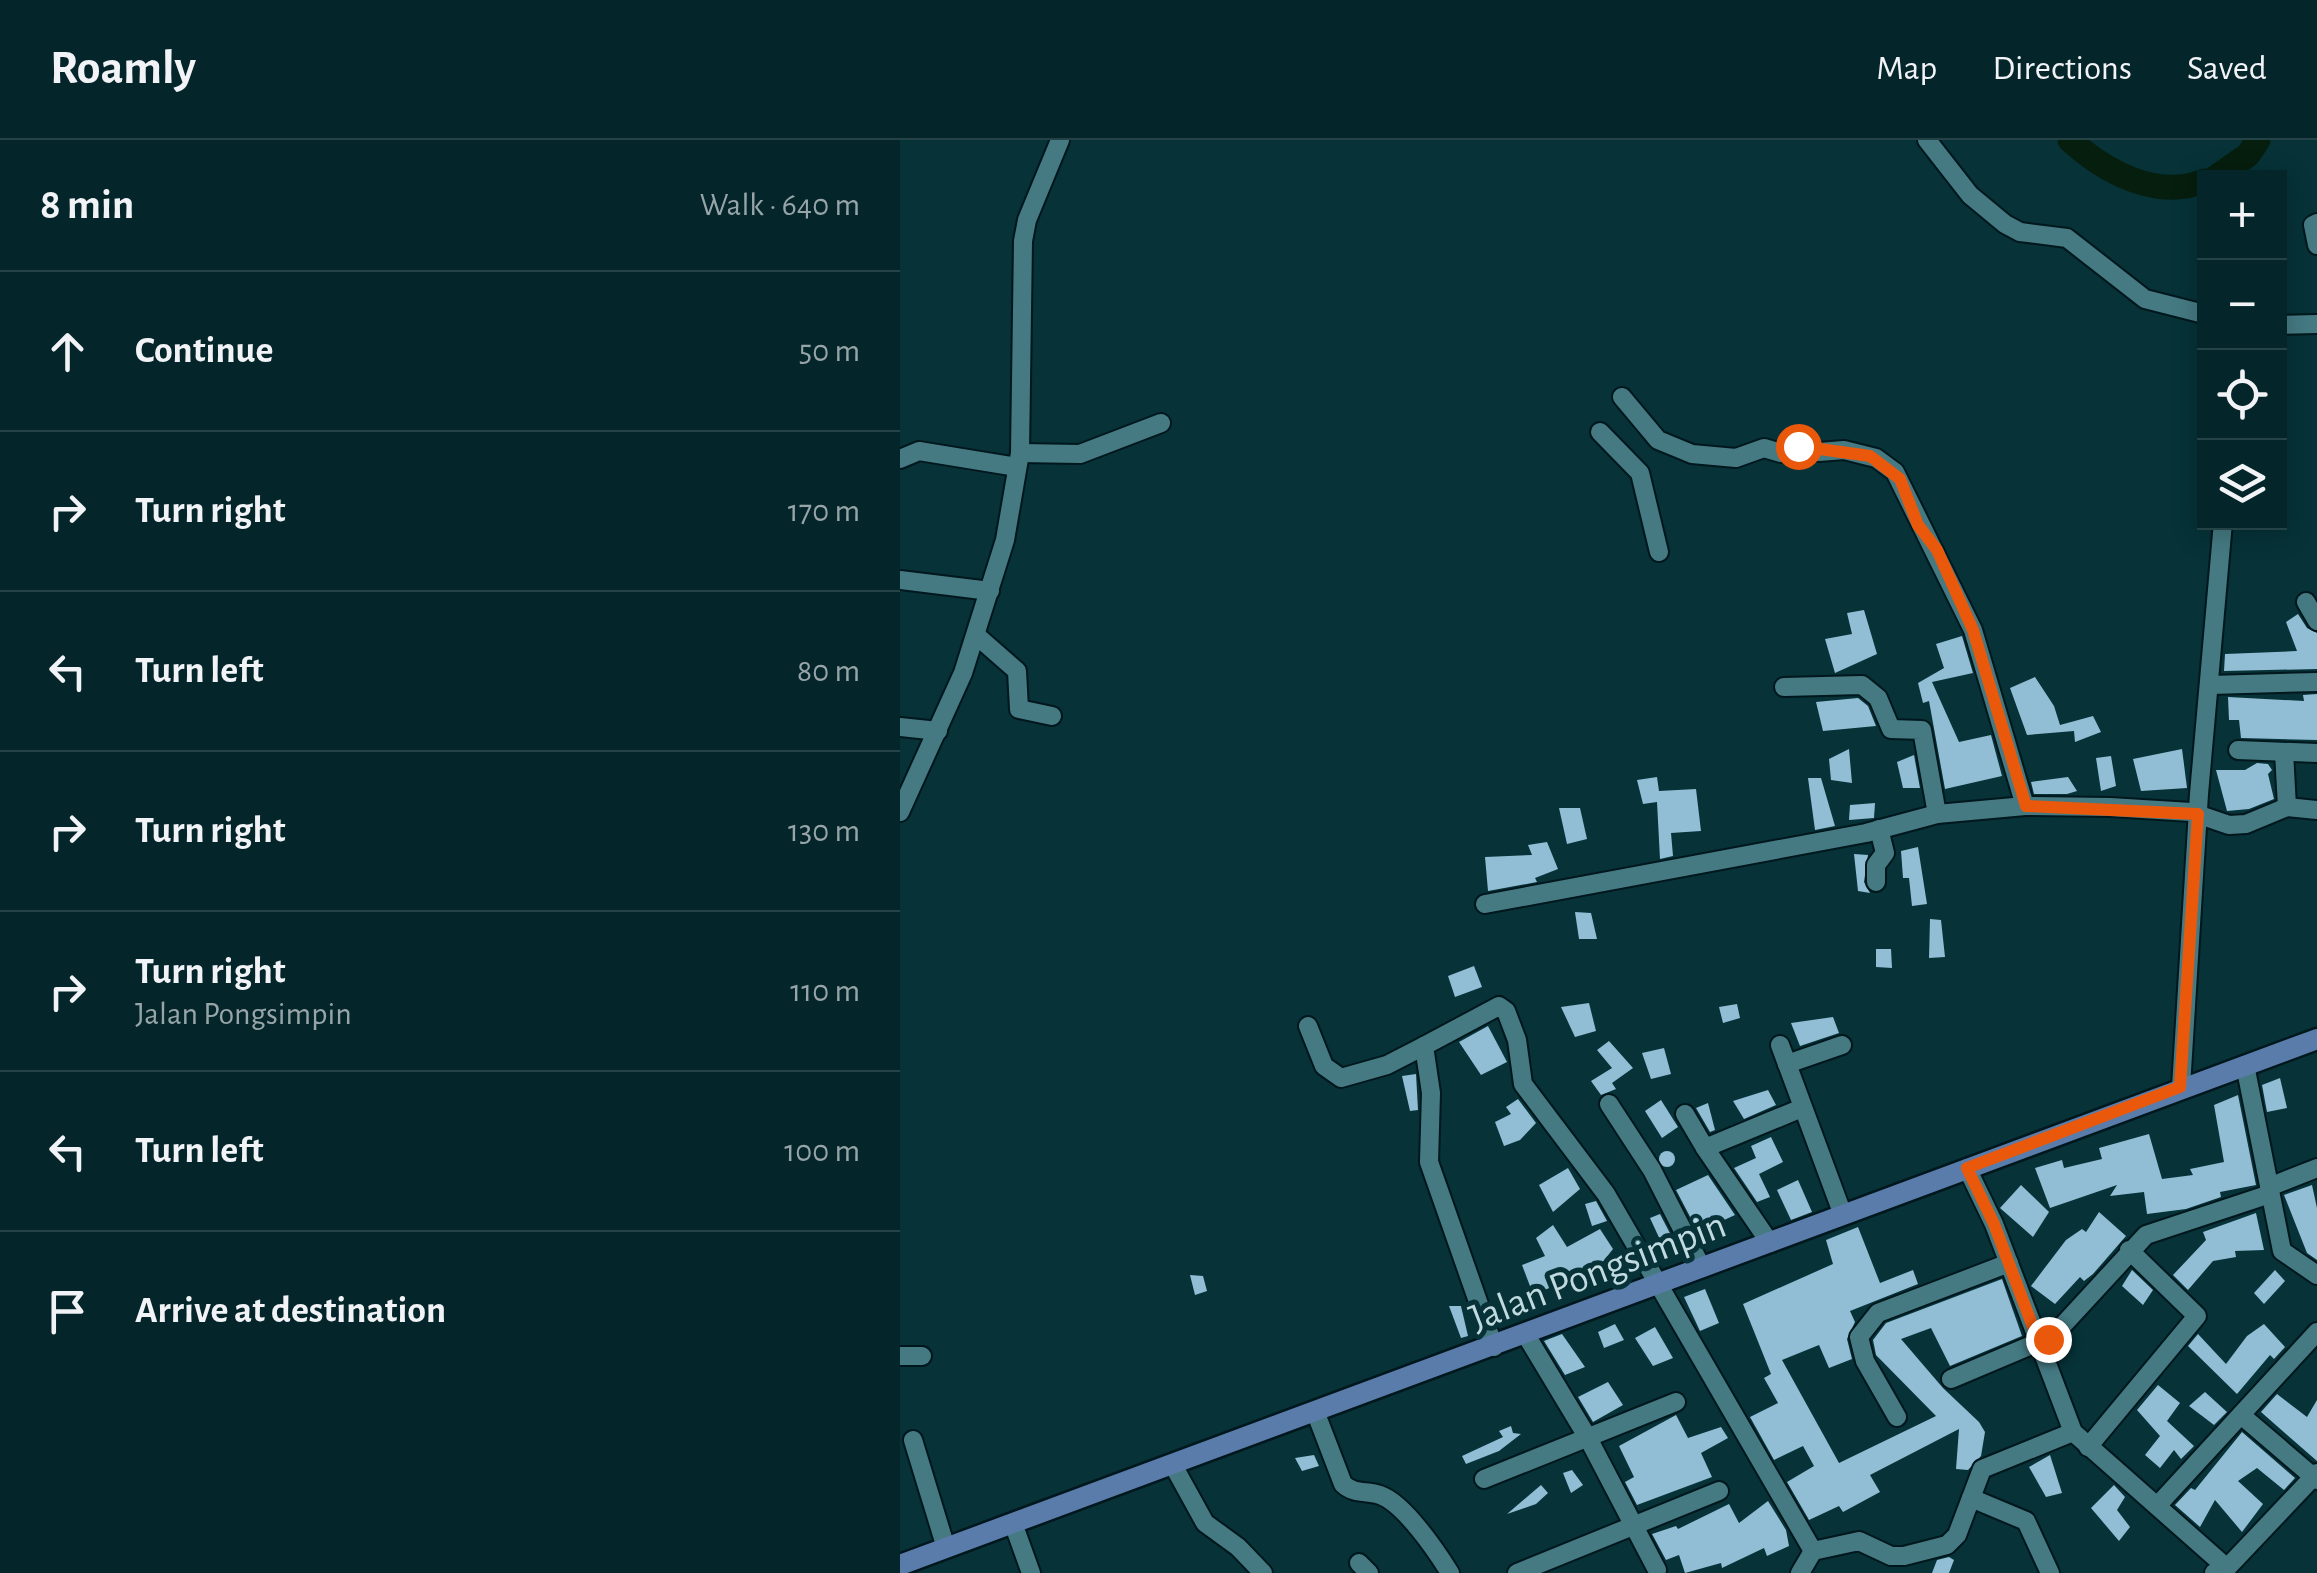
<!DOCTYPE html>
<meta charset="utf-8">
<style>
:root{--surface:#04262a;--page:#0d2e32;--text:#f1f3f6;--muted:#97a5a8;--line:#254347}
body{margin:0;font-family:"Alegreya Sans",sans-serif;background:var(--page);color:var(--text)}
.controls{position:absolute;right:30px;top:30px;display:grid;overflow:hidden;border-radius:0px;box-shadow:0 5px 25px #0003}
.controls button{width:90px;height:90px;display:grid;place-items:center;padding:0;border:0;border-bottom:2px solid var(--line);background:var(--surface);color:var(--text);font:50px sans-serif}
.stop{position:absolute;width:30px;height:30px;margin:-22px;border:8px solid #ea580c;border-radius:50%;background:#fff}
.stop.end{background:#ea580c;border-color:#fff;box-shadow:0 2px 10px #0008}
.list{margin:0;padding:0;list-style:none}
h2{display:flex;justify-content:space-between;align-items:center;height:130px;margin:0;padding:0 40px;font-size:42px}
h2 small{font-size:32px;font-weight:400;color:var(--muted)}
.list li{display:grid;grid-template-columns:65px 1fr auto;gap:30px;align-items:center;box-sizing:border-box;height:160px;padding:0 40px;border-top:2px solid var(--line)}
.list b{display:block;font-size:38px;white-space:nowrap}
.list p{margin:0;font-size:32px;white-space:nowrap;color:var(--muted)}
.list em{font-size:32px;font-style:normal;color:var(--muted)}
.icon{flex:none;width:55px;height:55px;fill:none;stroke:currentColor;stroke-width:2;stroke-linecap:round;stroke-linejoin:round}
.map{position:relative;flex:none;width:1417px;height:1433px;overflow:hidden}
header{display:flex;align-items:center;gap:60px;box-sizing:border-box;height:140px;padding:0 50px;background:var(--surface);border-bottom:2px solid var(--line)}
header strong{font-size:48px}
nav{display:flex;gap:55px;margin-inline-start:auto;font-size:35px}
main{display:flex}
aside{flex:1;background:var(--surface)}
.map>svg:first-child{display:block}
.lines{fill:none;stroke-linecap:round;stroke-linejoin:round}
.river{stroke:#061e0d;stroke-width:25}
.building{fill:#91bed5}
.minor-casing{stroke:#00181d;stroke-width:22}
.major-casing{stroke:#00181d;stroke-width:25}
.minor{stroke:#457a83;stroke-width:18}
.major{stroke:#5a7caa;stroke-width:20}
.route{stroke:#ea580c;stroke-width:12}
.labels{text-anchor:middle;stroke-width:10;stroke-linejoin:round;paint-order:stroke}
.street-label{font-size:40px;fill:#c0dadf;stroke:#063238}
</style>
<header>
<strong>Roamly</strong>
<nav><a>Map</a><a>Directions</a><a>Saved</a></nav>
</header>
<main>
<aside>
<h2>8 min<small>Walk · 640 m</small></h2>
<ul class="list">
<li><svg class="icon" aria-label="ahead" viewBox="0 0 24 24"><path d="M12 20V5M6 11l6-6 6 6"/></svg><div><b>Continue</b></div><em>50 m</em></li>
<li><svg class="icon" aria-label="right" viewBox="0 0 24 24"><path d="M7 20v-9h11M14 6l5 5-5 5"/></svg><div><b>Turn right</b></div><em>170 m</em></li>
<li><svg class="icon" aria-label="left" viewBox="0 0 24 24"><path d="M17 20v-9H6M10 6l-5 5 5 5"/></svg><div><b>Turn left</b></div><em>80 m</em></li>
<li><svg class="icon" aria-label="right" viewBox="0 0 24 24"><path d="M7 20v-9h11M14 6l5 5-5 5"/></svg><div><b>Turn right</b></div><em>130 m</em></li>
<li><svg class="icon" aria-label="right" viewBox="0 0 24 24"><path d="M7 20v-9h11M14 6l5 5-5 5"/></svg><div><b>Turn right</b><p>Jalan Pongsimpin</p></div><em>110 m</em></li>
<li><svg class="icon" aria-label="left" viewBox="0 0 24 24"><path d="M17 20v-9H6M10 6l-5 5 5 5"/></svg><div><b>Turn left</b></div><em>100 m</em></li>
<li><svg class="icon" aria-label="arrive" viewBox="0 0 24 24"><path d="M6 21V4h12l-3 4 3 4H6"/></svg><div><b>Arrive at destination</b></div></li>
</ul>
</aside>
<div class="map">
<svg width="1417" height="1433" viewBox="0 0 1417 1433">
<rect width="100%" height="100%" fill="#063238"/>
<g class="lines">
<g class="river">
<path d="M 1170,0 C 1205,32 1257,60 1304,41"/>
<path d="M 1315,38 L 1348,15 L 1358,0"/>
</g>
</g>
<g class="building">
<path d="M 964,470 L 977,514 L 935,533 L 925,499 L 952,494 L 947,473 Z"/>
<path d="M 1398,474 L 1407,488 L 1417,493 L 1417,529 L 1324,531 L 1325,514 L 1397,511 L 1386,482 Z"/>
<path d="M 1062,496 L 1073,533 L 1032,542 L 1059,602 L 1091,595 L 1102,636 L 1045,649 L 1029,561 L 1023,563 L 1018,543 L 1044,528 L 1036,504 Z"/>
<path d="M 1135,537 L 1154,566 L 1160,585 L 1193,576 L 1201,592 L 1175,602 L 1174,591 L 1127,595 L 1110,548 Z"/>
<path d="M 1417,554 L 1417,600 L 1341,598 L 1339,580 L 1329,580 L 1328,557 L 1404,561 L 1403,555 Z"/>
<path d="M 958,558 L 968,566 L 976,586 L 923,591 L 916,562 Z"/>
<path d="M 949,609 L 952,643 L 931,640 L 929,619 Z"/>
<path d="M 1282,609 L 1287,648 L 1241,651 L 1233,619 Z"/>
<path d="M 1014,615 L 1020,648 L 1003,648 L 997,622 Z"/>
<path d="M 1211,616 L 1216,646 L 1201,651 L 1196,618 Z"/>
<path d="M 1357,623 L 1368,624 L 1372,630 L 1368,634 L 1374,659 L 1349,669 L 1327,671 L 1316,630 L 1345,630 Z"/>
<path d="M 757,637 L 759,651 L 796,649 L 801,691 L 771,693 L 773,716 L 760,719 L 757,662 L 743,664 L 737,640 Z"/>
<path d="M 1168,637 L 1177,651 L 1167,654 L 1134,654 L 1131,642 Z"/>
<path d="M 908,638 L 921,638 L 935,686 L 915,690 Z"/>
<path d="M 975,663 L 974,678 L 949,680 L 950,665 Z"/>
<path d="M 659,668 L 680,668 L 687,699 L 667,704 Z"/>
<path d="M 647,702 L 658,729 L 635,738 L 637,742 L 588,751 L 585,717 L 632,715 L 628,705 Z"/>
<path d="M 1018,707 L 1027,764 L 1012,766 L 1009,738 L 1003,738 L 1001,711 Z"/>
<path d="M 954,714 L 968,715 L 964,742 L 970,753 L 958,751 Z"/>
<path d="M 675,772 L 691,773 L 697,799 L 679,799 Z"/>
<path d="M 1030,779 L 1041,780 L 1045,817 L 1029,818 Z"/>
<path d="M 976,809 L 991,809 L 992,828 L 976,827 Z"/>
<path d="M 574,826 L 582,847 L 555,857 L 548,836 Z"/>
<path d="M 689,863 L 696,891 L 675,897 L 661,867 Z"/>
<path d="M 837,864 L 840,878 L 823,883 L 819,867 Z"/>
<path d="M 933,877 L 939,893 L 900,906 L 891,883 Z"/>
<path d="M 588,886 L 607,922 L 581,935 L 559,902 Z"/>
<path d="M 709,901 L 733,928 L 712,943 L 716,949 L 701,955 L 691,941 L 712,928 L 697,910 Z"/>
<path d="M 764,908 L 771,934 L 751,939 L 742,913 Z"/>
<path d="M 516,934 L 518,970 L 510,971 L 502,936 Z"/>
<path d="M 1380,938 L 1387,968 L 1367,972 L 1362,945 Z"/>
<path d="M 868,950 L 876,965 L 844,979 L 833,961 Z"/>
<path d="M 1338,955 L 1356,1045 L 1320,1052 L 1321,1057 L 1286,1069 L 1247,1074 L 1244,1052 L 1210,1056 L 1217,1045 L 1150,1068 L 1135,1028 L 1162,1020 L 1164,1028 L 1202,1019 L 1199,1008 L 1249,994 L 1262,1039 L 1293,1035 L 1290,1029 L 1324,1022 L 1314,965 Z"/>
<path d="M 618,959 L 636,983 L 620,1000 L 604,1006 L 595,982 L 611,974 L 606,967 Z"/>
<path d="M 761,960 L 778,987 L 762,998 L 745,971 Z"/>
<path d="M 808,963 L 815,990 L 810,992 L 796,968 Z"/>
<path d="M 871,997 L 883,1022 L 859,1034 L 870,1057 L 857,1062 L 834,1028 L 856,1018 L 851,1006 Z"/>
<circle cx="767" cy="1019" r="8"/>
<path d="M 668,1028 L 680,1049 L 653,1072 L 639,1045 Z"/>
<path d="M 808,1035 L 835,1075 L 798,1092 L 776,1050 Z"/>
<path d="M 898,1040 L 912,1072 L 891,1080 L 877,1050 Z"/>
<path d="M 1121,1045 L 1149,1072 L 1133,1097 L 1100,1068 Z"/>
<path d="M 1412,1045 L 1417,1068 L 1417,1120 L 1407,1113 L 1384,1055 Z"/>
<path d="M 696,1061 L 707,1081 L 692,1086 L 685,1064 Z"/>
<path d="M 1199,1072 L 1226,1096 L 1193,1134 L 1184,1141 L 1180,1137 L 1155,1164 L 1131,1146 L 1166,1100 L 1182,1089 L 1186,1092 Z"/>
<path d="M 1356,1073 L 1364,1110 L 1335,1111 L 1336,1117 L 1313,1121 L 1288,1150 L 1273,1135 L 1306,1100 L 1303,1092 Z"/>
<path d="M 760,1074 L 774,1101 L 762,1104 L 750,1078 Z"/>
<path d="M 653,1085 L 667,1107 L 700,1089 L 713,1109 L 690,1138 L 688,1134 L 633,1154 L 622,1125 L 645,1116 L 636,1098 Z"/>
<path d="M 958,1087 L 980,1143 L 1013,1130 L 1018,1144 L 950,1171 L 955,1182 L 947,1199 L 952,1219 L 929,1228 L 919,1205 L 882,1220 L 939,1323 L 1036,1276 L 976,1215 L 973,1200 L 986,1183 L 1102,1139 L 1122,1196 L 1050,1226 L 1031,1188 L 1001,1199 L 1043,1248 L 1079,1282 L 1085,1292 L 1081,1316 L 1068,1330 L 1056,1329 L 1059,1289 L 970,1335 L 980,1352 L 943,1372 L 939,1366 L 909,1380 L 887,1342 L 914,1326 L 903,1306 L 874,1320 L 850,1277 L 878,1263 L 864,1238 L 871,1234 L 843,1164 L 933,1124 L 926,1100 Z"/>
<path d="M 1232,1130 L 1253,1150 L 1243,1165 L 1222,1146 Z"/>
<path d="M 1375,1130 L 1385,1141 L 1364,1164 L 1354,1153 Z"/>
<path d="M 290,1135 L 303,1136 L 307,1151 L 295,1155 Z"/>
<path d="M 805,1149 L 819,1183 L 800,1191 L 784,1157 Z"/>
<path d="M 549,1166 L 561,1166 L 568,1196 L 561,1198 Z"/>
<path d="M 715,1184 L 724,1200 L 704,1208 L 698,1192 Z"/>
<path d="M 1364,1184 L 1385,1207 L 1374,1219 L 1370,1215 L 1337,1254 L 1288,1206 L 1298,1194 L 1326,1224 L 1347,1196 Z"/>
<path d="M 755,1187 L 773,1218 L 753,1226 L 735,1198 Z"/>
<path d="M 662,1194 L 685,1227 L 665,1235 L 644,1201 Z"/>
<path d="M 708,1242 L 723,1265 L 693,1282 L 678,1257 Z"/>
<path d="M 1258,1245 L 1280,1263 L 1267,1281 L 1294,1306 L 1281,1319 L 1274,1310 L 1260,1328 L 1245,1315 L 1260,1296 L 1237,1270 Z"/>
<path d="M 1305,1252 L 1327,1272 L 1314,1285 L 1289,1266 Z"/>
<path d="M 1377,1254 L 1407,1277 L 1417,1260 L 1417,1321 L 1361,1272 Z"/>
<path d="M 776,1275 L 788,1298 L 821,1287 L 828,1298 L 801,1313 L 812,1337 L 737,1365 L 725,1342 L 734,1337 L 719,1306 Z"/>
<path d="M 611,1286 L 613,1293 L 621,1294 L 599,1311 L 566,1324 L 562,1316 L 603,1297 L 599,1291 Z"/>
<path d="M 1342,1292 L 1395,1338 L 1384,1350 L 1357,1328 L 1338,1341 L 1363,1364 L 1342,1392 L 1315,1360 L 1300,1387 L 1275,1365 L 1291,1348 L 1295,1350 Z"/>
<path d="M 414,1315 L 419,1326 L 402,1331 L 395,1318 Z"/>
<path d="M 1150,1315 L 1162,1353 L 1146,1357 L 1129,1327 Z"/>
<path d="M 672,1330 L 683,1345 L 671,1353 L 663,1333 Z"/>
<path d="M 641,1345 L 648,1353 L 636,1364 L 607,1374 Z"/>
<path d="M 1214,1345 L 1225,1357 L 1217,1370 L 1230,1387 L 1219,1401 L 1191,1368 Z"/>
<path d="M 868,1361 L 886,1390 L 889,1406 L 867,1416 L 864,1408 L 822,1428 L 821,1423 L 785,1433 L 779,1415 L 766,1420 L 752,1394 L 776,1386 L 778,1389 L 829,1364 L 839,1383 Z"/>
<path d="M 1049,1417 L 1054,1420 L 1049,1433 L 1032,1433 L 1037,1420 Z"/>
</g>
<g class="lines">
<defs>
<g id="minor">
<path d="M 1027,0 L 1070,55 L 1105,84 L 1120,92 L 1167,98 L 1245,159 L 1304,174"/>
<path d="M 1417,83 L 1413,85 L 1417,105"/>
<path d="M 1380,185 L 1417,184"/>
<path d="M 722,257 L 758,300 L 792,314 L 836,318 L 864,308 L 881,313 L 898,306 L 919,312 L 944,310 L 976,318 L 995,332 L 1073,490 L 1125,666"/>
<path d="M 700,292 L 740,333 L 759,412"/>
<path d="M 120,313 L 180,314 L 261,283"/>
<path d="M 0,319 L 19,311 L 117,327"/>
<path d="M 0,440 L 90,451"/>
<path d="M 1406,462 L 1417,481"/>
<path d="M 77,496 L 117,531 L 119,569 L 152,576"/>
<path d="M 1310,545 L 1417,542"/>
<path d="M 884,547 L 962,545 L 978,558 L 991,589 L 1022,590 L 1037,674"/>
<path d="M 0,587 L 38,591"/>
<path d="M 1338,610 L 1417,613"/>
<path d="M 1384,612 L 1387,667"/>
<path d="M 0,672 L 63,533 L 105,400 L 120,313 L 123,101 L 127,80 L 160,0"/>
<path d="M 976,742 L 976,725 L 985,713 L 979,689"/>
<path d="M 585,764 L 966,693 L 1037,674 L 1125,666 L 1210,667 L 1291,672 L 1329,685 L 1346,684 L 1387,667 L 1417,670"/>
<path d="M 408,886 L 424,926 L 441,938 L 487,925 L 524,906"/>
<path d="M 880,905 L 943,1075"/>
<path d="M 887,924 L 942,905"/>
<path d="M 1345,925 L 1382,1111 L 1417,1135"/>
<path d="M 1281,947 L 1299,654 L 1323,382"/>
<path d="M 709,964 L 752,1030 L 802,1128"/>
<path d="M 785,974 L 805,1008 L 902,968"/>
<path d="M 805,1008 L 870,1103"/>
<path d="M 1067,1028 L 1094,1084 L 1173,1292 L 1327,1428 L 1314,1433"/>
<path d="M 1369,1047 L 1417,1028"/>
<path d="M 626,1195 L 688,1298 L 757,1430"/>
<path d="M 594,1207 L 529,1022 L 531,953 L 524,906 L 599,866 L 606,871 L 617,900 L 623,944 L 706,1054 L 913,1411 L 959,1401 L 991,1416 L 1004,1416 L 1047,1405 L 1057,1395 L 1082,1329 L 1173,1292"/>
<path d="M 0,1216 L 22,1216"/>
<path d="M 1051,1239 L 1153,1196 L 1246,1095 L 1370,1054"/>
<path d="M 415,1271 L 443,1344 C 455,1355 466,1350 480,1355 C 504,1363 537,1412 550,1433"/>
<path d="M 1341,1275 L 1417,1340"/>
<path d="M 997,1277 L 965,1221 L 959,1197 L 978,1173 L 1109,1123"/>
<path d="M 13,1300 L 46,1408"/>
<path d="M 1188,1307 L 1297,1176 L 1229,1110"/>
<path d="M 273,1325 L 305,1383 L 338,1407 L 363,1433"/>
<path d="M 584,1339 L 776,1262"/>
<path d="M 1071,1358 L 1126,1381 L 1150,1433"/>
<path d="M 1257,1366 L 1417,1192"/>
<path d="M 113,1383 L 131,1433"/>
<path d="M 459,1423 L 469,1433"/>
<path d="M 1327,1428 L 1417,1333"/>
<path d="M 617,1433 L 819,1351"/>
<path d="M 900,1433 L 913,1411"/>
</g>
<path id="major" d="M 0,1425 L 1417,899"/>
</defs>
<use href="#minor" class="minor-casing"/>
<use href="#major" class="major-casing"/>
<use href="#minor" class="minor"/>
<use href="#major" class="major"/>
</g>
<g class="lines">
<path class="route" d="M 898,306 L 970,316 L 1000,339 L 1018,385 L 1037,410 L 1073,490 L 1126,666 L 1298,674 L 1280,947 L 1067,1028 L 1094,1084 L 1139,1203 L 1148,1199"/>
</g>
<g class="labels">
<g class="street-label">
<text transform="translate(697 1130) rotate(-21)" y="14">Jalan Pongsimpin</text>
</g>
</g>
</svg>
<div class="controls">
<button>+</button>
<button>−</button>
<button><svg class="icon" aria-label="locate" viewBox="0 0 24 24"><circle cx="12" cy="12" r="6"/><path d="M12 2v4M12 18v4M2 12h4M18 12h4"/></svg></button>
<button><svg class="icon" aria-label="layers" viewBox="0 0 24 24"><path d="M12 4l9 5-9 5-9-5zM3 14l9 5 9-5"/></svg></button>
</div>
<div class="stop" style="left:898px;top:306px"></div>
<div class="stop end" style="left:1148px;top:1199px"></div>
</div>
</main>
